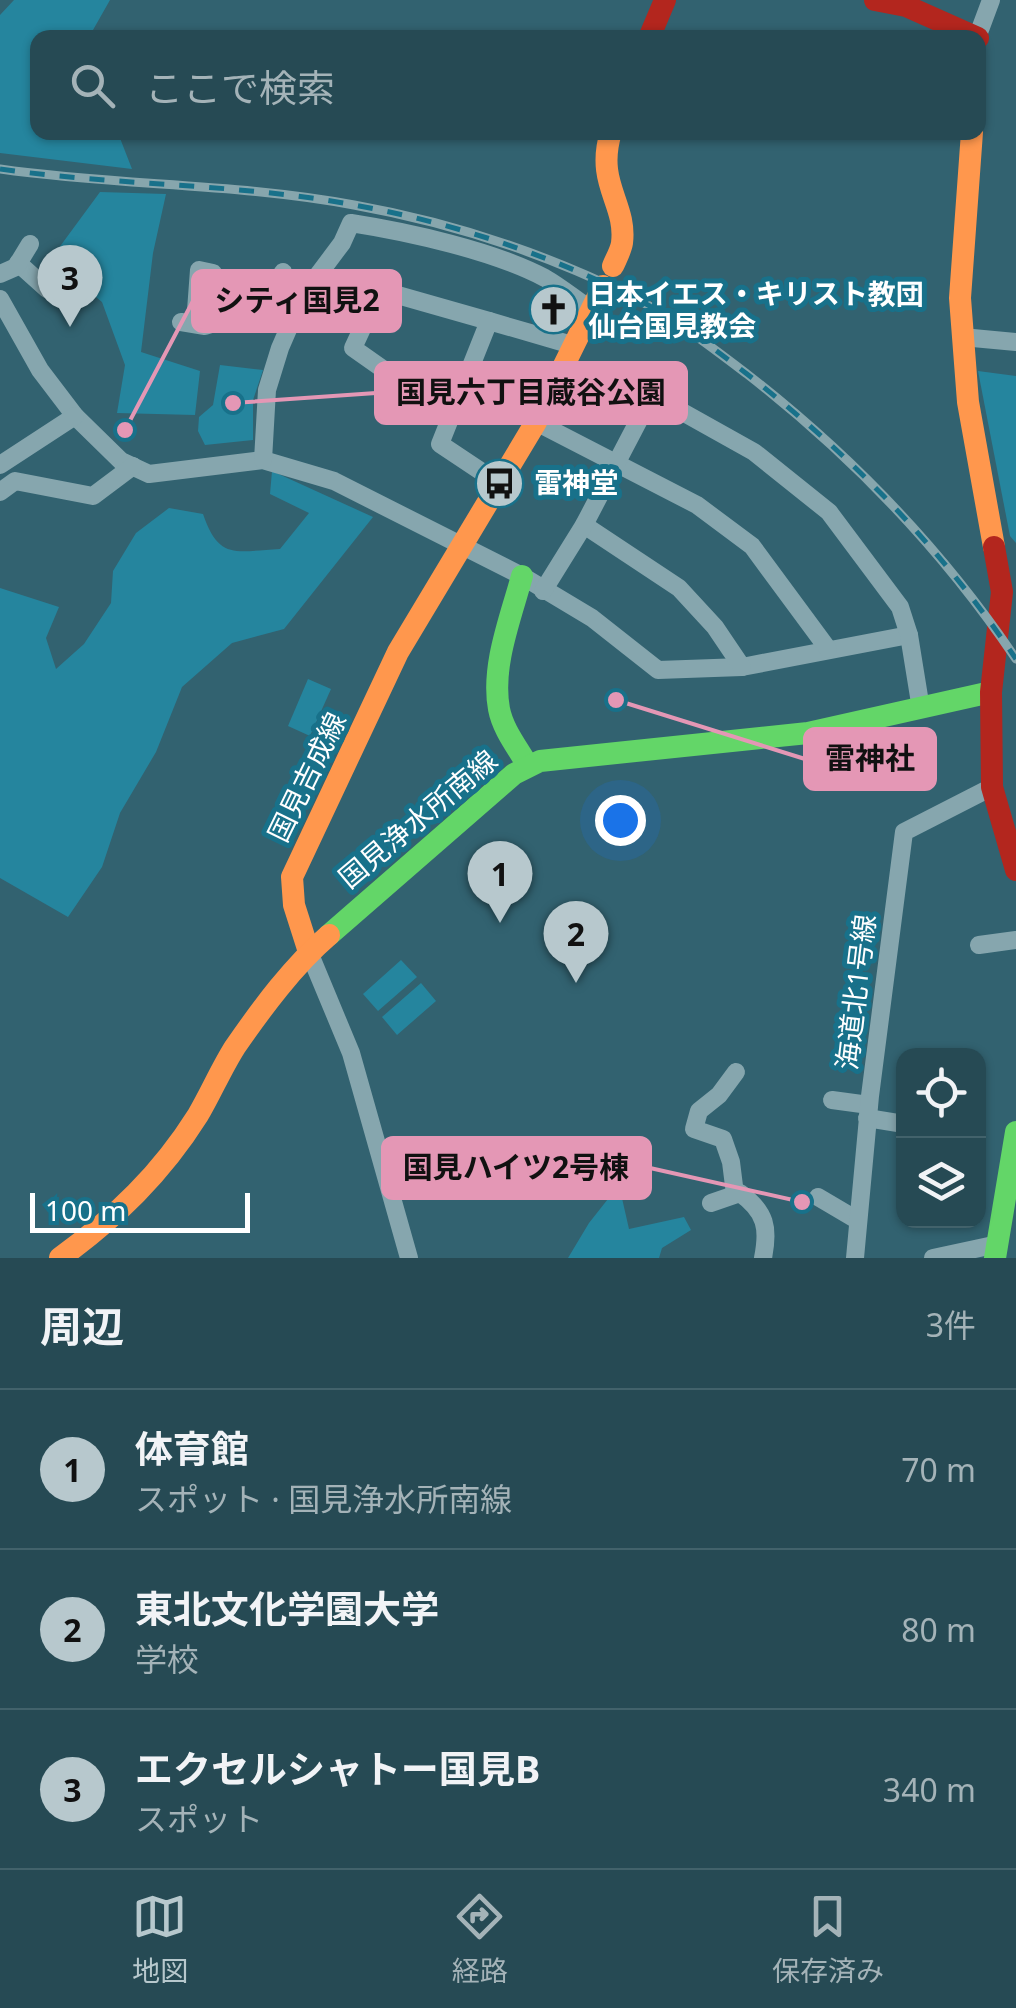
<!DOCTYPE html>
<html lang="ja">
<meta charset="utf-8">
<style>
:root{--surface:#264a54;--page:#32545e;--text:#f1f3f6;--muted:#a4b3b8;--line:#42626b;--accent:#b7c8cd}
body{margin:0;font-family:"Noto Sans","Noto Sans JP",sans-serif;background:var(--page);color:var(--text)}
.controls{position:absolute;right:30px;bottom:30px;display:grid;overflow:hidden;border-radius:20px;box-shadow:0 2px 8px #0004}
.controls button{width:90px;height:90px;display:grid;place-items:center;padding:0;border:0;border-bottom:2px solid var(--line);background:var(--surface);color:var(--text);font:50px sans-serif}
.scale{position:absolute;left:30px;bottom:25px;width:220px;box-sizing:border-box;padding-left:10px;border:5px solid #fff;border-top:0;font-size:28px;line-height:35px;white-space:nowrap;color:#fff;-webkit-text-stroke:8px #18718a;paint-order:stroke}
.you{position:absolute;left:620px;top:820px;width:35px;height:35px;margin:-25px;border:8px solid #fff;border-radius:50%;background:#1a73e8;box-shadow:0 0 0 15px #1a73e833}
.badge{display:grid;place-items:center;width:65px;height:65px;border-radius:50%;background:var(--accent);color:#111;font-size:32px;font-weight:700}
.pin{position:absolute;translate:-50% -82px;filter:drop-shadow(0 2px 5px #0008)}
.pin::after{content:'';position:absolute;top:52px;width:35px;height:30px;background:inherit;clip-path:polygon(0 0,100% 0,50% 100%)}
.list{margin:0;padding:0;list-style:none}
h2{display:flex;justify-content:space-between;align-items:center;height:130px;margin:0;padding:0 40px;font-size:42px}
h2 small{font-size:32px;font-weight:400;color:var(--muted)}
.list li{display:grid;grid-template-columns:65px 1fr auto;gap:30px;align-items:center;box-sizing:border-box;height:160px;padding:0 40px;border-top:2px solid var(--line)}
.list b{display:block;font-size:38px;white-space:nowrap}
.list p{margin:0;font-size:32px;white-space:nowrap;color:var(--muted)}
.list em{font-size:32px;font-style:normal;color:var(--muted)}
.icon{flex:none;width:55px;height:55px;fill:none;stroke:currentColor;stroke-width:2;stroke-linecap:round;stroke-linejoin:round}
.map{position:relative;flex:none;width:1016px;height:1258px;overflow:hidden}
.search{position:absolute;background:var(--surface);box-shadow:0 2px 8px #0004;left:30px;right:30px;top:30px;height:110px;display:flex;align-items:center;gap:25px;box-sizing:border-box;padding:0 35px;border-radius:20px;color:var(--muted);font-size:38px}
.sheet{height:610px;background:var(--surface)}
nav{display:flex;justify-content:space-around;align-items:center;box-sizing:border-box;height:140px;border-top:2px solid var(--line);background:var(--surface);font-size:28px;color:var(--muted)}
nav a{display:grid;justify-items:center;gap:5px}
nav .on{color:var(--accent)}
.map>svg:first-child{display:block}
.green{fill:#25859e}
.lines{fill:none;stroke-linecap:round;stroke-linejoin:round}
.street{stroke:#86a6ae;stroke-width:18}
.fast{stroke:#63d668;stroke-width:22}
.slow{stroke:#ff974d;stroke-width:22}
.jam{stroke:#b3261e;stroke-width:22}
.rail-casing{stroke:#87a6ad;stroke-width:9}
.rail{stroke:#18718a;stroke-width:5;stroke-dasharray:15;stroke-linecap:butt}
.labels{text-anchor:middle;stroke-width:10;stroke-linejoin:round;paint-order:stroke}
.poi-label{font-size:28px;font-weight:bold;fill:#fff;stroke:#18718a;text-anchor:start}
.street-label{font-size:28px;fill:#fff;stroke:#18718a}
.leader{fill:none;stroke:#e497b5;stroke-width:4}
.callout-dot{fill:#e497b5;stroke:#18718a;stroke-width:4}
.callout{fill:#e497b5;stroke:#e497b5;stroke-width:4}
.callout-label{font-size:30px;text-anchor:middle;font-weight:bold;fill:#111}
</style>
<div class="map">
<svg width="1016" height="1258" viewBox="0 0 1016 1258">
<rect width="100%" height="100%" fill="#326270"/>
<g class="green">
<path d="M 14,0 L 110,0 L 89,37 L 38,38 L 38,132 L 118,133 L 132,169 L 0,153 L 0,15 Z"/>
<path d="M 100,192 L 166,194 L 153,253 L 141,352 L 200,371 L 195,415 L 117,413 L 125,365 L 102,302 L 50,260 Z"/>
<path d="M 220,365 L 263,370 L 253,400 L 253,440 L 205,445 L 198,431 L 199,417 L 213,405 Z"/>
<path d="M 978,371 L 1016,376 L 1016,543 L 1010,536 Z"/>
<path d="M 272,471 L 373,517 L 284,629 L 232,643 L 182,687 L 156,752 L 120,813 L 102,867 L 68,917 L 0,878 L 0,588 L 59,607 L 46,638 L 56,669 L 84,644 L 111,603 L 113,571 L 136,533 L 169,508 L 203,514 C 219,561 236,551 280,549 L 309,513 L 270,494 Z"/>
<path d="M 308,679 L 331,689 L 310,736 L 288,726 Z"/>
<path d="M 401,960 L 417,977 L 378,1011 L 363,994 Z"/>
<path d="M 421,983 L 436,1001 L 397,1035 L 382,1017 Z"/>
<path d="M 619,1185 L 629,1229 L 684,1217 L 691,1230 L 662,1248 L 659,1258 L 568,1258 L 589,1223 Z"/>
</g>
<g class="lines">
<g class="street">
<path d="M 978,35 L 991,0"/>
<path d="M 18,263 L 47,289"/>
<path d="M 0,274 L 16,267 L 30,244"/>
<path d="M 270,294 L 283,272"/>
<path d="M 0,299 L 40,370 L 75,416 L 121,461 L 149,474 L 263,460 L 334,481 L 522,576 L 592,618 L 658,670 L 742,667 L 909,635"/>
<path d="M 181,322 L 205,326 L 260,309 L 270,294 L 295,311"/>
<path d="M 195,324 L 199,270 L 213,273"/>
<path d="M 962,337 L 1016,342"/>
<path d="M 451,417 L 353,348 L 380,290 L 489,321"/>
<path d="M 536,422 L 697,505 L 752,546 L 828,649"/>
<path d="M 263,460 L 267,390 L 280,348 L 303,295 L 342,243 L 351,223 C 409,232 494,251 545,278 C 561,287 575,299 590,309"/>
<path d="M 0,465 L 75,416"/>
<path d="M 500,484 L 440,444 L 489,321 L 572,345"/>
<path d="M 0,492 L 15,481 L 93,496 L 133,466"/>
<path d="M 584,525 L 679,588 L 715,627 L 742,667"/>
<path d="M 543,591 L 584,525 L 652,395 L 754,452 L 829,512 L 900,607 L 909,635 L 921,709"/>
<path d="M 979,945 L 1016,940"/>
<path d="M 309,952 L 351,1053 L 409,1258"/>
<path d="M 832,1100 L 869,1105"/>
<path d="M 867,1118 L 904,1124"/>
<path d="M 735,1194 L 731,1162 L 723,1139 L 694,1129 L 699,1111 L 719,1095 L 736,1072"/>
<path d="M 818,1197 L 857,1220"/>
<path d="M 711,1203 L 740,1193 C 766,1212 769,1228 763,1258"/>
<path d="M 855,1258 L 870,1096 L 904,832 L 992,787"/>
<path d="M 933,1258 L 998,1244"/>
</g>
<g class="fast">
<path d="M 522,576 C 511,617 491,666 499,709 C 503,730 518,748 528,766"/>
<path d="M 329,935 L 514,774 L 540,761 L 808,733 L 991,692"/>
<path d="M 995,1258 L 1016,1132"/>
</g>
<g class="slow">
<path d="M 611,132 C 595,184 627,203 622,243 C 621,250 616,259 613,266"/>
<path d="M 972,132 L 960,298 L 968,402 L 994,547"/>
<path d="M 309,952 L 294,905 L 292,877 L 398,652 L 536,422 L 603,286"/>
<path d="M 60,1258 C 116,1217 161,1174 198,1115 C 211,1093 221,1069 235,1047 C 262,1008 293,966 329,935"/>
</g>
<g class="jam">
<path d="M 875,0 L 906,6 L 978,38"/>
<path d="M 649,38 L 665,0"/>
<path d="M 994,547 L 1002,592 L 991,692 L 992,787 L 1016,870"/>
</g>
<defs>
<path id="rail" d="M 0,169 C 118,186 237,183 354,205 C 449,222 541,252 627,294 C 670,315 709,345 747,374 C 851,455 942,549 1016,659"/>
</defs>
<use href="#rail" class="rail-casing"/>
<use href="#rail" class="rail"/>
</g>
<defs>
<symbol id="church-disc" viewBox="-11 -11 22 22"><circle r="9.5" fill="#b7c8cd" stroke="#18718a"/><path d="M-1.2-6h2.4v3.5h3.3v2.4h-3.3V6h-2.4V-.1h-3.3v-2.4h3.3Z" fill="#111"/></symbol>
<symbol id="bus-disc" viewBox="-11 -11 22 22"><circle r="9.5" fill="#b7c8cd" stroke="#18718a"/><path d="M-5-6H5V4H4V6H2V4H-2V6H-4V4H-5ZM-3.5-4V0h7V-4ZM-3.5 1.2v1.5H-2V1.2ZM2 1.2v1.5H3.5V1.2Z" fill="#111"/></symbol>
</defs>
<g fill-rule="evenodd">
<use href="#church-disc" x="526" y="282" width="55" height="55"/>
<use href="#bus-disc" x="472" y="456" width="55" height="55"/>
</g>
<g class="labels">
<g class="poi-label">
<text x="588" y="304">日本イエス・キリスト教団<tspan x="588" dy="32">仙台国見教会</tspan></text>
<text x="534" y="493">雷神堂</text>
</g>
<g class="street-label">
<text transform="translate(307 777) rotate(-64)" y="10">国見吉成線</text>
<text transform="translate(418 819) rotate(-40)" y="10">国見浄水所南線</text>
<text transform="translate(856 992) rotate(-83)" y="10">海道北1号線</text>
</g>
</g>
<path class="leader" d="M125 430L193 301M233 403L376 393M616 700L805 759M802 1202L650 1168"/>
<g class="callout-dot">
<circle cx="125" cy="430" r="10"/>
<circle cx="233" cy="403" r="10"/>
<circle cx="616" cy="700" r="10"/>
<circle cx="802" cy="1202" r="10"/>
</g>
<g class="callout">
<rect x="193" y="271" width="207" height="60" rx="10"/>
<rect x="376" y="363" width="310" height="60" rx="10"/>
<rect x="805" y="729" width="130" height="60" rx="10"/>
<rect x="383" y="1138" width="267" height="60" rx="10"/>
</g>
<g class="callout-label">
<text x="297" y="311">シティ国見2</text>
<text x="531" y="403">国見六丁目蔵谷公園</text>
<text x="870" y="769">雷神社</text>
<text x="516" y="1178">国見ハイツ2号棟</text>
</g>
</svg>
<div class="controls">
<button><svg class="icon" aria-label="locate" viewBox="0 0 24 24"><circle cx="12" cy="12" r="6"/><path d="M12 2v4M12 18v4M2 12h4M18 12h4"/></svg></button>
<button><svg class="icon" aria-label="layers" viewBox="0 0 24 24"><path d="M12 4l9 5-9 5-9-5zM3 14l9 5 9-5"/></svg></button>
</div>
<div class="scale">100 m</div>
<div class="you"></div>
<div class="pin badge" style="left:500px;top:923px">1</div>
<div class="pin badge" style="left:576px;top:983px">2</div>
<div class="pin badge" style="left:70px;top:327px">3</div>
<div class="search"><svg class="icon" aria-label="search" viewBox="0 0 24 24"><circle cx="10" cy="10" r="6"/><path d="M15 15l6 6"/></svg>ここで検索</div>
</div>
<section class="sheet">
<h2>周辺<small>3件</small></h2>
<ul class="list">
<li><span class="badge">1</span><div><b>体育館</b><p>スポット · 国見浄水所南線</p></div><em>70 m</em></li>
<li><span class="badge">2</span><div><b>東北文化学園大学</b><p>学校</p></div><em>80 m</em></li>
<li><span class="badge">3</span><div><b>エクセルシャトー国見B</b><p>スポット</p></div><em>340 m</em></li>
</ul>
</section>
<nav>
<a class="on"><svg class="icon" aria-label="map" viewBox="0 0 24 24"><path d="M3 6l6-2 6 2 6-2v14l-6 2-6-2-6 2zM9 4v14M15 6v14"/></svg>地図</a>
<a><svg class="icon" aria-label="directions" viewBox="0 0 24 24"><path d="M12 3l9 9-9 9-9-9zM9 14v-3h6M13 9l2 2-2 2"/></svg>経路</a>
<a><svg class="icon" aria-label="saved" viewBox="0 0 24 24"><path d="M7 4h10v16l-5-4-5 4z"/></svg>保存済み</a>
</nav>
